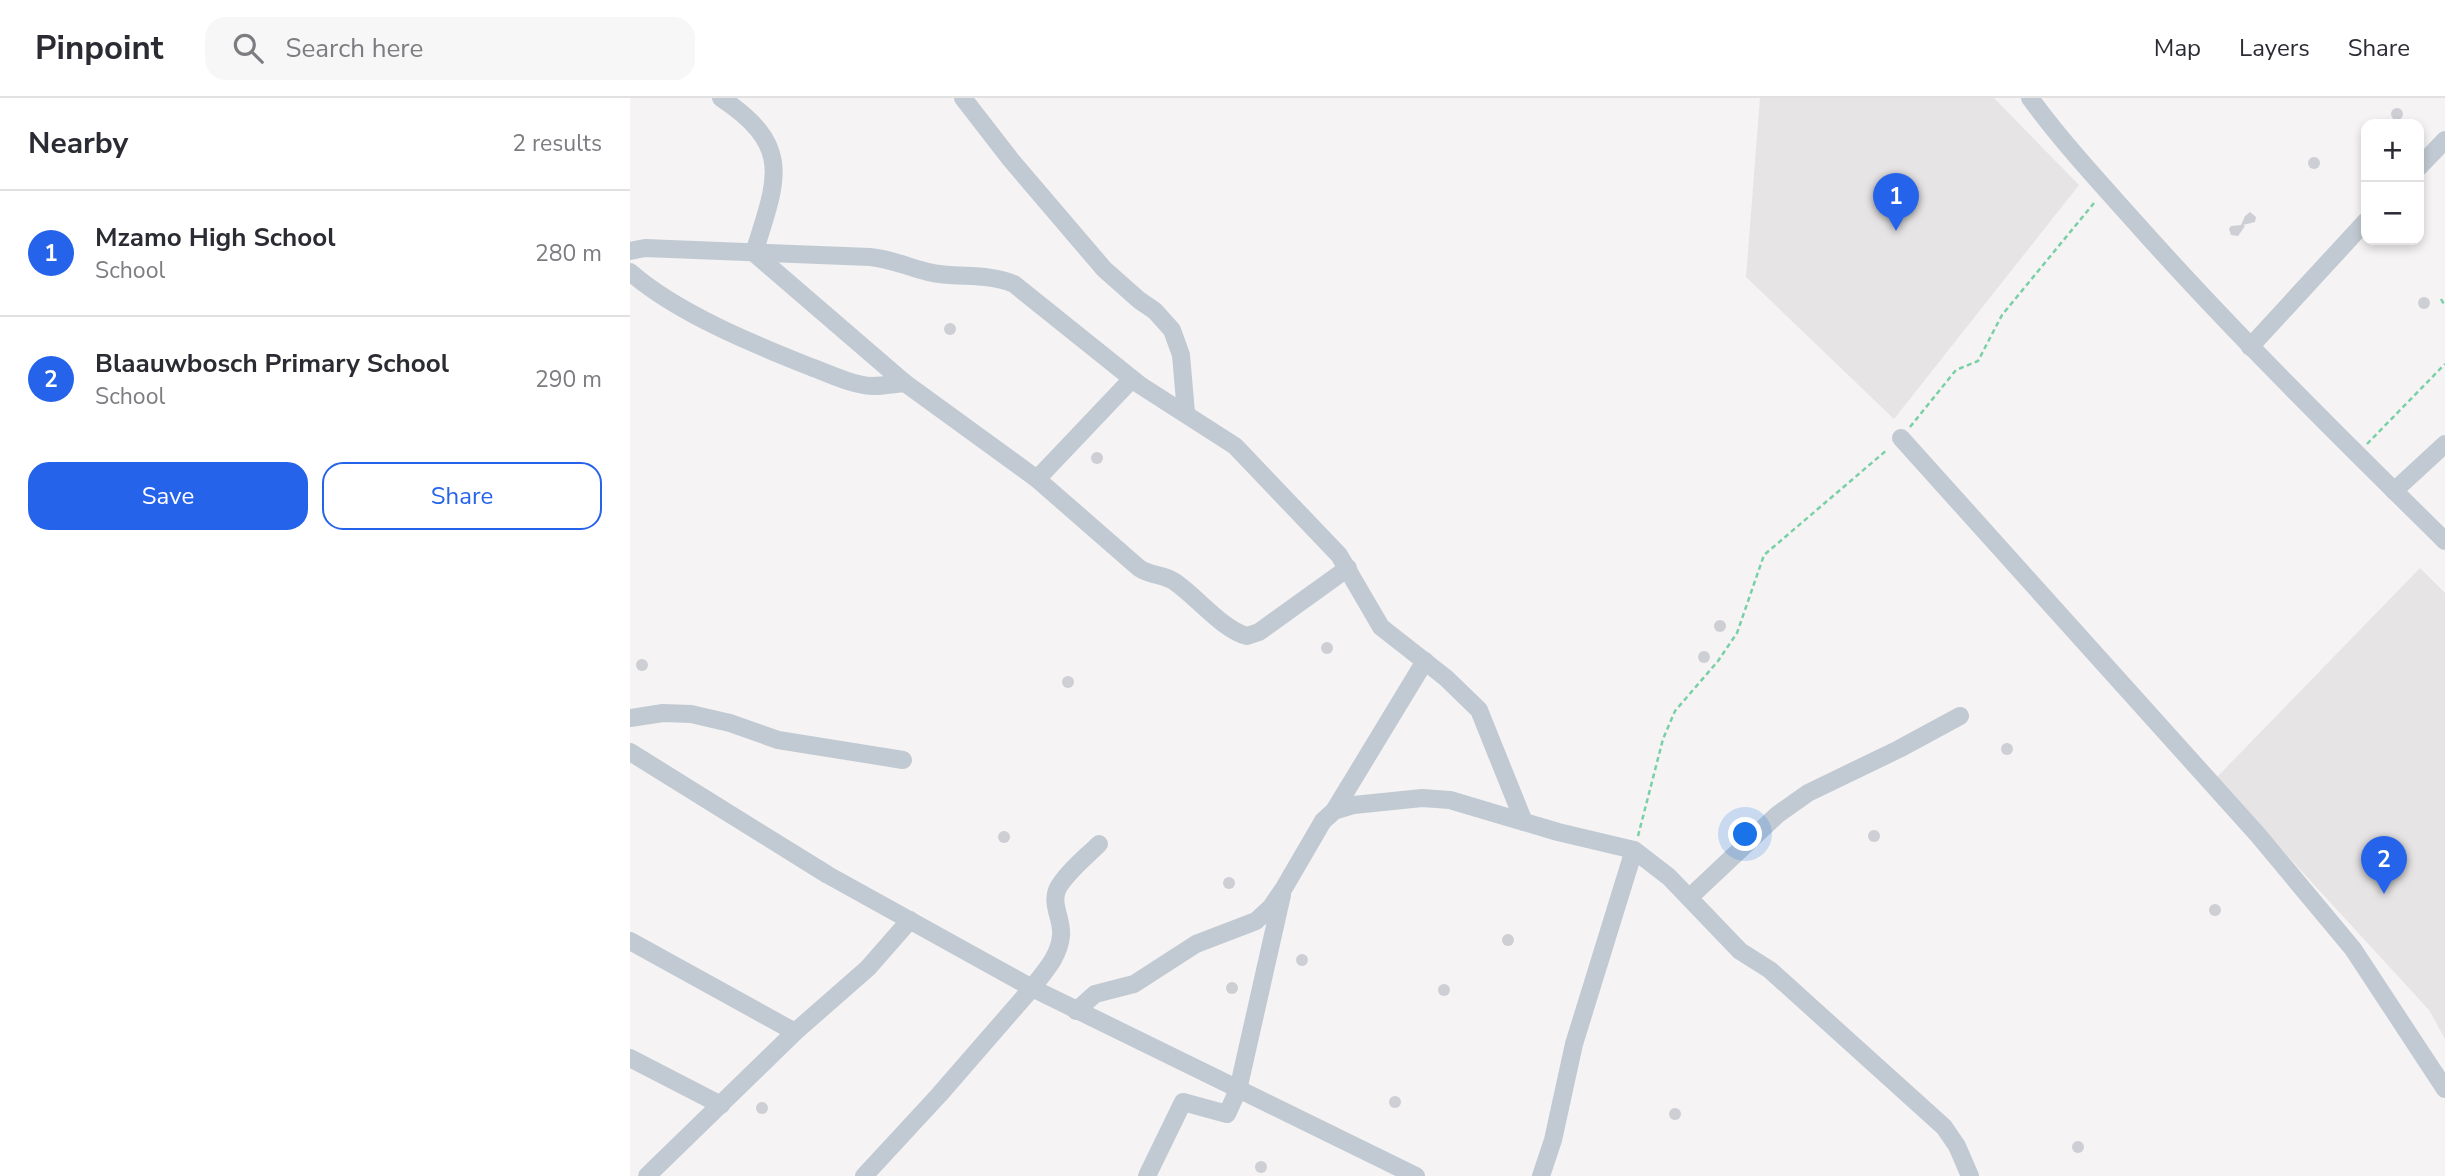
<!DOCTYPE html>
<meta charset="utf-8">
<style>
:root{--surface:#fff;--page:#f7f7f7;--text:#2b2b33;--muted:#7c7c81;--line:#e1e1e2;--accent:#2563eb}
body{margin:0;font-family:"Nunito Sans",sans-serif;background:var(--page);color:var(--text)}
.controls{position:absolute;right:21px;top:21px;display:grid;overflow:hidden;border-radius:14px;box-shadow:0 4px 10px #0003}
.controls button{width:63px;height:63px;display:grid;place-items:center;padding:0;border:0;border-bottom:2px solid var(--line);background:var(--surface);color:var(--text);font:35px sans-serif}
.you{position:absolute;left:1116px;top:737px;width:24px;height:24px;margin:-18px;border:5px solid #fff;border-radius:50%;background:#1a73e8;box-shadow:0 0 0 10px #1a73e833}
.badge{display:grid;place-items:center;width:46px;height:46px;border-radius:50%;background:var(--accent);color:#fff;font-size:23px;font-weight:700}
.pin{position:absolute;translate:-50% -58px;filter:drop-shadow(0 2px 4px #0008)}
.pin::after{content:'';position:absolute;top:37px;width:24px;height:21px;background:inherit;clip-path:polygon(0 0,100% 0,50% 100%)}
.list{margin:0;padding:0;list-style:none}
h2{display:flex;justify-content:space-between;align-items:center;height:91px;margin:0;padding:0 28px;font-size:30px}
h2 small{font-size:23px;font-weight:400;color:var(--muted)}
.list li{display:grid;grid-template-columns:46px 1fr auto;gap:21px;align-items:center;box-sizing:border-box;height:126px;padding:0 28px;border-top:2px solid var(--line)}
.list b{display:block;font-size:26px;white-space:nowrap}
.list p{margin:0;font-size:23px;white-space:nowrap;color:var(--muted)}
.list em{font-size:23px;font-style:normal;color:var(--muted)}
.actions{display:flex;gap:14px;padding:21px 28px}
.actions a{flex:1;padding:16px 0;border:2px solid var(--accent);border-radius:21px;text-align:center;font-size:24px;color:var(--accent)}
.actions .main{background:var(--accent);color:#fff}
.icon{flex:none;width:38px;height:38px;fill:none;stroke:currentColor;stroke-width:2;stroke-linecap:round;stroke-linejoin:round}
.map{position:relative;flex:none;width:1815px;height:1078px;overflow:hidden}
header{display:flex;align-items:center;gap:42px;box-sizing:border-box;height:98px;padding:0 35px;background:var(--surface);border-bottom:2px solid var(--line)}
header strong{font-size:33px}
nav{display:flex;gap:38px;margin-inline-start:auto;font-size:24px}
.search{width:490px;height:63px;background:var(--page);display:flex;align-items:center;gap:18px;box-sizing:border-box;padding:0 24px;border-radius:21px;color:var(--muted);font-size:26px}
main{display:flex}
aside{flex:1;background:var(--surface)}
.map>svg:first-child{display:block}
.education{fill:#e6e4e5}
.building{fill:#cdcfd5}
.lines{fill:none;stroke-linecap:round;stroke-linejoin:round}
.path{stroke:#7ad0a6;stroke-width:2.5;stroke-dasharray:5 3.5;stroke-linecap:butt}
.minor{stroke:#c1cad2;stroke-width:18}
</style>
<header>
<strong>Pinpoint</strong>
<div class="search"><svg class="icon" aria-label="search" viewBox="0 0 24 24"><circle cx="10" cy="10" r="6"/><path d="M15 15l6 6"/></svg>Search here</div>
<nav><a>Map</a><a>Layers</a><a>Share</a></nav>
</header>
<main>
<aside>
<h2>Nearby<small>2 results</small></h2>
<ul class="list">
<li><span class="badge">1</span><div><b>Mzamo High School</b><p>School</p></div><em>280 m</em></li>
<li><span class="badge">2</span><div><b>Blaauwbosch Primary School</b><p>School</p></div><em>290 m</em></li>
</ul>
<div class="actions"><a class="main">Save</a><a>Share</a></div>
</aside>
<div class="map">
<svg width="1815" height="1078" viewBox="0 0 1815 1078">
<rect width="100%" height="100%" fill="#f5f3f3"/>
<g class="education">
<path d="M 1130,0 L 1364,0 L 1449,87 L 1264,321 L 1116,179 Z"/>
<path d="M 1790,470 L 1815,495 L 1815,941 L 1799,912 L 1586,680 Z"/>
</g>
<g class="building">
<circle cx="1767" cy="16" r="6"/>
<circle cx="1684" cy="65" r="6"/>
<path d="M 1620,114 L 1626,119 L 1625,124 L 1613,127 L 1615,128 L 1608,138 L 1601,137 L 1599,131 L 1601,128 L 1611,127 L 1615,118 Z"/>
<circle cx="1794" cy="205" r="6"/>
<circle cx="320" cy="231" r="6"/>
<circle cx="467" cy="360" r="6"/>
<circle cx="1090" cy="528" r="6"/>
<circle cx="697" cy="550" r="6"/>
<circle cx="1074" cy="559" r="6"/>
<circle cx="12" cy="567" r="6"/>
<circle cx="438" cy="584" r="6"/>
<circle cx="1377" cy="651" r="6"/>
<circle cx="1244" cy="738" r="6"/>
<circle cx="374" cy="739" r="6"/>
<circle cx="599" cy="785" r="6"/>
<circle cx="1585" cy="812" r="6"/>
<circle cx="878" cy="842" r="6"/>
<circle cx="672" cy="862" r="6"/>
<circle cx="602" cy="890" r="6"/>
<circle cx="814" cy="892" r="6"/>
<circle cx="765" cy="1004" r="6"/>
<circle cx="132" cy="1010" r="6"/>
<circle cx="1045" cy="1016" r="6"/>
<circle cx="1448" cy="1049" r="6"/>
<circle cx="631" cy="1069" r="6"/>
</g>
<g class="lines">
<g class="path">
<path d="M 1811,201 L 1815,208"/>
<path d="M 1280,329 L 1326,272 L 1348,263 L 1372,217 L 1464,105"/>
<path d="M 1737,346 L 1815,266"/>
<path d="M 1008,738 L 1033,641 L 1045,613 L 1088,563 L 1107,535 L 1134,457 L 1258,351"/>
</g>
<g class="minor">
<path d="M 91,0 C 165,49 146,83 124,155 L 275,285 L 407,381 L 509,470 C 520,478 534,476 545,484 C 567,499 593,532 617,538 L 629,534 L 718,470"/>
<path d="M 333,0 L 381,62 L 474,171 L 509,202 L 525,213 L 542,232 L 551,257 L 556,315"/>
<path d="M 1400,0 C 1435,48 1475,90 1514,134 C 1610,241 1713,342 1815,443"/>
<path d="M 1789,69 L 1815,42"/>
<path d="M 0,153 L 15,150 L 240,159 C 261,161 278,169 298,174 C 327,181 356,174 384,186 L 510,287 L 605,348 L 709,457 L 751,529 L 816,580 L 849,612 L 894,724"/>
<path d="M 0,174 C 47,215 123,246 181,269 C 200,276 222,287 242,288 C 253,288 264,286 275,285"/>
<path d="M 1620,249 L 1736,123"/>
<path d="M 1271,340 L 1628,737 L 1723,851 L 1815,991"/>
<path d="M 407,381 L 502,281"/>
<path d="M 1764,393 L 1815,346"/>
<path d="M 0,620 L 33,615 L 61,616 L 100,625 L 148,642 L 273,662"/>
<path d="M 0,654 L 198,777 L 402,890 C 414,874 429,859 431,838 C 433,822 420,806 428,790 C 437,774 456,759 469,746"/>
<path d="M 704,713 L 795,563"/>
<path d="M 1060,799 L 1147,717 L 1178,695 L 1269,651 L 1330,618"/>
<path d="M 0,843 L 165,934"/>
<path d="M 446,913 L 465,896 L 504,886 L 566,846 L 626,823 L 641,809 L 654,790 L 693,723 L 704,713 L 724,707 L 792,700 L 820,702 L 928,734 L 1004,752 L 1039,779 L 1110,853 L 1140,872 L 1314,1029 L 1327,1048 L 1340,1078"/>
<path d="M 0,960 L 91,1007"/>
<path d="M 17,1078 L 165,934 L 238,870 L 280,822"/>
<path d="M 234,1078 L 309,997 L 402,890 L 786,1078"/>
<path d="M 517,1078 L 553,1004 L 597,1016 L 608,992 L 652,797"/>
<path d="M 911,1078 L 923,1042 L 944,946 L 1004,752"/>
</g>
</g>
</svg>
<div class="controls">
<button>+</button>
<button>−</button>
</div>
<div class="you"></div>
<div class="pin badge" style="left:1266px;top:133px">1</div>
<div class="pin badge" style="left:1754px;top:796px">2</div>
</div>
</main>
